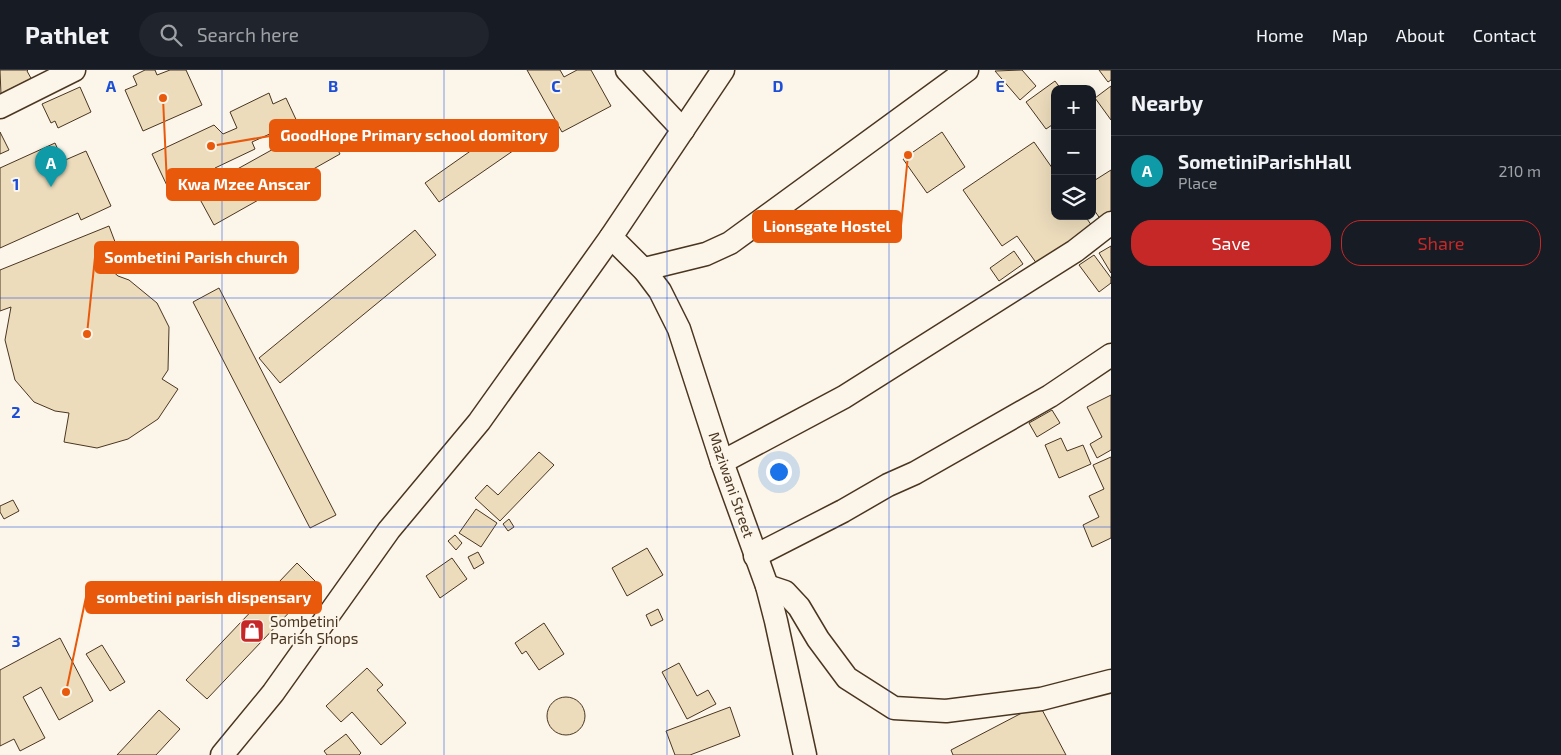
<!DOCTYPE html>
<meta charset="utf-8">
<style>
:root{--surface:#171b24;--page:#20242c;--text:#f1f3f6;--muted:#9ea1a6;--line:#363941;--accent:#c62828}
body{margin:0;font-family:"Exo 2",sans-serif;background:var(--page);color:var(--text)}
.controls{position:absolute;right:15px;top:15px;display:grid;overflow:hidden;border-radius:10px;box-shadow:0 5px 20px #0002}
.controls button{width:45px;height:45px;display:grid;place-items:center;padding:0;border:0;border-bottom:1px solid var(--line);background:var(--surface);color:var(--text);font:25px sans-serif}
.you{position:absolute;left:778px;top:401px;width:18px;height:18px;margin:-12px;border:4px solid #fff;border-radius:50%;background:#1a73e8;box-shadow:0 0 0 8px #1a73e833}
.badge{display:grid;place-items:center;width:32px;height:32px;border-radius:50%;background:var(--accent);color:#fff;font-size:16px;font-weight:700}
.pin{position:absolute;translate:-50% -41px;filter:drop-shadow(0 1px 2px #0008)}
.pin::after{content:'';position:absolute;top:26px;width:18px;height:15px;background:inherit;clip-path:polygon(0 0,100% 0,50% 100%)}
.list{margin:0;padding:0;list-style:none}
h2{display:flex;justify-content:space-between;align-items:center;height:65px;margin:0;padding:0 20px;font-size:21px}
h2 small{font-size:16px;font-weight:400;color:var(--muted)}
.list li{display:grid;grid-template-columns:32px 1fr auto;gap:15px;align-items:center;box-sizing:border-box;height:70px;padding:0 20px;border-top:1px solid var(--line)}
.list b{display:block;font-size:19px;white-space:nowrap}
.list p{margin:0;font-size:16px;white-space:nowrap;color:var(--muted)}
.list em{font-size:16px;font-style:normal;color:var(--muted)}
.actions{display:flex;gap:10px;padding:15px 20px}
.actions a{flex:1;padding:11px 0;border:1px solid var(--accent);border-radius:20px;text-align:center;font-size:18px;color:var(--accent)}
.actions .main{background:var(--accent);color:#fff}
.icon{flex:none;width:28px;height:28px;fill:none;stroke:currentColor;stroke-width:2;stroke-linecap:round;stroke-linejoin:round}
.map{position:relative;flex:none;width:1111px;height:685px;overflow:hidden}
header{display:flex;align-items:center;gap:30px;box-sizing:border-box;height:70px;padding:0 25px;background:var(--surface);border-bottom:1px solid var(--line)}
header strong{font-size:24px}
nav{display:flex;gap:28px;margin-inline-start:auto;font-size:18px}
.search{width:350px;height:45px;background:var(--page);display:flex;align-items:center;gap:12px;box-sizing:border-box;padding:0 18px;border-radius:28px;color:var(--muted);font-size:19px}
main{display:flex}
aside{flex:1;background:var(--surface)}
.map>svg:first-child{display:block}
.building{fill:#ecdcbc;stroke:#4a3520}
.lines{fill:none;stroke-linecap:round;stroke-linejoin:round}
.street-casing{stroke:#4a3520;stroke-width:25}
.street{stroke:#fbf6e9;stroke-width:22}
.grid{fill:none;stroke:#1d4ed8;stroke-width:1;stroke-opacity:0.55}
.labels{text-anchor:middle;stroke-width:4;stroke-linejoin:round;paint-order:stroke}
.street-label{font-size:15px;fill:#4a3520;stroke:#fbf6e9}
.poi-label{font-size:15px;fill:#4a3520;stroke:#fbf6e9;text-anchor:start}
.grid-label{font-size:16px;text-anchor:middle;font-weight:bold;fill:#1d4ed8;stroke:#fbf6e9;stroke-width:4;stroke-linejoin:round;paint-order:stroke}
.leader{fill:none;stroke:#e8590c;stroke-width:2}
.callout-dot{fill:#e8590c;stroke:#fbf6e9;stroke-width:2}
.callout{fill:#e8590c;stroke:#e8590c;stroke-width:2}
.callout-label{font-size:16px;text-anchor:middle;font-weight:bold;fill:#fff}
</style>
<header>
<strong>Pathlet</strong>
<div class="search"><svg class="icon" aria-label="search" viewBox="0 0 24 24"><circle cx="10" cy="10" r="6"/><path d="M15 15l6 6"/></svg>Search here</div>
<nav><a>Home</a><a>Map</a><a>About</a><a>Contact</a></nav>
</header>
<main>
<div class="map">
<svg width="1111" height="685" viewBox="0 0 1111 685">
<rect width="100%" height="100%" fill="#fbf6e9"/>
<g class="building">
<path d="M 0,0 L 28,0 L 27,1 L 32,10 L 1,25 Z"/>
<path d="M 145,0 L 155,0 L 157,5 L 170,0 L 186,0 L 202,35 L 143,61 L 125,20 L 137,15 L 133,6 Z"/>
<path d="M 527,0 L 560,0 L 564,7 L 577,0 L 591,0 L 611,36 L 562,62 Z"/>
<path d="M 1022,0 L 1036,16 L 1020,30 L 995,1 Z"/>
<path d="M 1099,0 L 1111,0 L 1111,10 L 1108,12 Z"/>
<path d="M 1055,11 L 1061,19 L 1055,19 L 1055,53 L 1046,59 L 1026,32 Z"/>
<path d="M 1111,16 L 1111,50 L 1095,28 Z"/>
<path d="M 80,17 L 91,42 L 58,58 L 55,51 L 51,53 L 42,34 Z"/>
<path d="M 269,23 L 273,34 L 286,28 L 300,58 L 286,65 L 283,58 L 252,72 L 255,79 L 215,98 L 217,103 L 171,124 L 152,84 L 214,55 L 223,64 L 237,58 L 230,42 Z"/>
<path d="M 322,52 L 340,84 L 214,155 L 196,122 Z"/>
<path d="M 506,56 L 520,76 L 439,132 L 425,113 Z"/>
<path d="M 0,62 L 9,80 L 0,84 Z"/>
<path d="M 942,62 L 965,97 L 927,123 L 903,89 Z"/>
<path d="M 1034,72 L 1055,102 L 1055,146 L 1085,146 L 1092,156 L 1037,194 L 1017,166 L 1002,176 L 963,120 Z"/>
<path d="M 55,73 L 63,91 L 86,81 L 111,136 L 81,150 L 78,143 L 0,178 L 0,98 Z"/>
<path d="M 1111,100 L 1111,143 L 1101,150 L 1092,137 L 1092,112 Z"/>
<path d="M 109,156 L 120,185 L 109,193 L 110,199 L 118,206 L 129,210 L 157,233 L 169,257 L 168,300 L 162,309 L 178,319 L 158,349 L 128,369 L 97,378 L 64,372 L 69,343 L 55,341 L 34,332 L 15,310 L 5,270 L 11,237 L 0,241 L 0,200 Z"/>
<path d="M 415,160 L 436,185 L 280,313 L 259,288 Z"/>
<path d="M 1111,176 L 1111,203 L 1099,183 Z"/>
<path d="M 1014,181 L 1023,194 L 999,211 L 990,198 Z"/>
<path d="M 1094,185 L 1111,208 L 1111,213 L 1099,222 L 1079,195 Z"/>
<path d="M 219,218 L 336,445 L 310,458 L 193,232 Z"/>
<path d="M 1111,325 L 1111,380 L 1097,388 L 1090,374 L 1102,367 L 1087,337 Z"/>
<path d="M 1052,340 L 1060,353 L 1037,367 L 1029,353 Z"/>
<path d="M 1061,368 L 1067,381 L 1083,375 L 1091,394 L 1059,408 L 1045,375 Z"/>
<path d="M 539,382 L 554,395 L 500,451 L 475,428 L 487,415 L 498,425 Z"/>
<path d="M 1111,387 L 1111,468 L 1092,477 L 1083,455 L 1099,447 L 1089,426 L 1104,419 L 1093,395 Z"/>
<path d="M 13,430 L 19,441 L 4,449 L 0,442 L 0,436 Z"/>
<path d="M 476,439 L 497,453 L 481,477 L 459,463 Z"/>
<path d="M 509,449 L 514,457 L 508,461 L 503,454 Z"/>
<path d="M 455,465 L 462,473 L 456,480 L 448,471 Z"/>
<path d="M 647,478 L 663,505 L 627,526 L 612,498 Z"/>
<path d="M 478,482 L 484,493 L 474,499 L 468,487 Z"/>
<path d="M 452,488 L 467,509 L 440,528 L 426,506 Z"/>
<path d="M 297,493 L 317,513 L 207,629 L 186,610 Z"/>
<path d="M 658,539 L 663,550 L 651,556 L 646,545 Z"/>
<path d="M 544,553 L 564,584 L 539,600 L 526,581 L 522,584 L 515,573 Z"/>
<path d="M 60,568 L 93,631 L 59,650 L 41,617 L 23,627 L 45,668 L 20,681 L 14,669 L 0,676 L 0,600 Z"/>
<path d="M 102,575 L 125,612 L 110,621 L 86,584 Z"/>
<path d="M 679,593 L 697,626 L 708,620 L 716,634 L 687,649 L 662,602 Z"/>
<path d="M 367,598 L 383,615 L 377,620 L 406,653 L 381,675 L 352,642 L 341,652 L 326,636 Z"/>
<circle cx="566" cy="646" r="19"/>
<path d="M 1039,634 L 1066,685 L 953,685 L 951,680 Z"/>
<path d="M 730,637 L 740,666 L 690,685 L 675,685 L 666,661 Z"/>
<path d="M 159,640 L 180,659 L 156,685 L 117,685 Z"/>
<path d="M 346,664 L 361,683 L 359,685 L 327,685 L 324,681 Z"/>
</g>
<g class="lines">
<defs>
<g id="street">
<path d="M 627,0 L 683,60"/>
<path d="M 0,37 L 74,0"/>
<path d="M 611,167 L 645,201 L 660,221 L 679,259 L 722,392 L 767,516 L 776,551 L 805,685"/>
<path d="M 645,201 L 649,198 L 706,184 L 730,173 L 967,0"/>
<path d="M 722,392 L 844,327 L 1075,181 L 1111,153"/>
<path d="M 755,486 L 843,441 L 888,415 L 915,403 L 1050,326 L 1111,285"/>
<path d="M 767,516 L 785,522 L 799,537 L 818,569 L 847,608 L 894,638 L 946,641 L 1041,629 L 1111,611"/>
<path d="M 222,685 L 273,623 L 389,460 L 479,352 L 611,167 L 723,0"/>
</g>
</defs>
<use href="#street" class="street-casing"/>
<use href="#street" class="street"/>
</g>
<path class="grid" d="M 222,0 L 222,685M 444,0 L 444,685M 667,0 L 667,685M 889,0 L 889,685M 0,228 L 1111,228M 0,457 L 1111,457"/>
<defs>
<symbol id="shop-square" viewBox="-11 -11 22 22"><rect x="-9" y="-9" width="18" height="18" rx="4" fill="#c62828" stroke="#fbf6e9"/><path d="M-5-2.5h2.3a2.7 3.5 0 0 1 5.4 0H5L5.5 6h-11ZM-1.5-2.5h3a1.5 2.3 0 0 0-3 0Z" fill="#fff"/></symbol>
</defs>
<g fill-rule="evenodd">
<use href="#shop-square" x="238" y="547" width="28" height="28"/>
</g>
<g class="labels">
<g class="street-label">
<text transform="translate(731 415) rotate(71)" y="5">Maziwani Street</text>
</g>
<g class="poi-label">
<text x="270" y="557">Sombetini<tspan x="270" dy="17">Parish Shops</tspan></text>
</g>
</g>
<g class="grid-label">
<text x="111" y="22">A</text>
<text x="333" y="22">B</text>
<text x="556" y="22">C</text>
<text x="778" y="22">D</text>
<text x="1000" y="22">E</text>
<text x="16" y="120">1</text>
<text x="16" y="348">2</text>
<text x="16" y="577">3</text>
</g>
<path class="leader" d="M211 76L270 66M163 28L167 115M908 85L901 156M87 264L95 187M66 622L86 527"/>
<g class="callout-dot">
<circle cx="211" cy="76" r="5"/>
<circle cx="163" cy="28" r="5"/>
<circle cx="908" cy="85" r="5"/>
<circle cx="87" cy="264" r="5"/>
<circle cx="66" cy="622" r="5"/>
</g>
<g class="callout">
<rect x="270" y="50" width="288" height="31" rx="5"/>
<rect x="167" y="99" width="153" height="31" rx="5"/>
<rect x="753" y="141" width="148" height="31" rx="5"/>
<rect x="95" y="172" width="203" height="31" rx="5"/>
<rect x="86" y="512" width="235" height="31" rx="5"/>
</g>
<g class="callout-label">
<text x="414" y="71">GoodHope Primary school domitory</text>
<text x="244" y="120">Kwa Mzee Anscar</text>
<text x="827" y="162">Lionsgate Hostel</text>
<text x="196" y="193">Sombetini Parish church</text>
<text x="204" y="533">sombetini parish dispensary</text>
</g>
</svg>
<div class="controls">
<button>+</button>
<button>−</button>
<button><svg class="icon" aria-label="layers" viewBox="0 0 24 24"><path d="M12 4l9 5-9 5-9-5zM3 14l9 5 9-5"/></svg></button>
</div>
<div class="you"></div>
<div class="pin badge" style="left:51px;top:117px;background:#0f9aa8">A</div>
</div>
<aside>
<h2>Nearby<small></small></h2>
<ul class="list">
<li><span class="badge" style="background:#0f9aa8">A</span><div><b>SometiniParishHall</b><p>Place</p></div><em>210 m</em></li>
</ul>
<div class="actions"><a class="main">Save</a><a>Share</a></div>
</aside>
</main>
